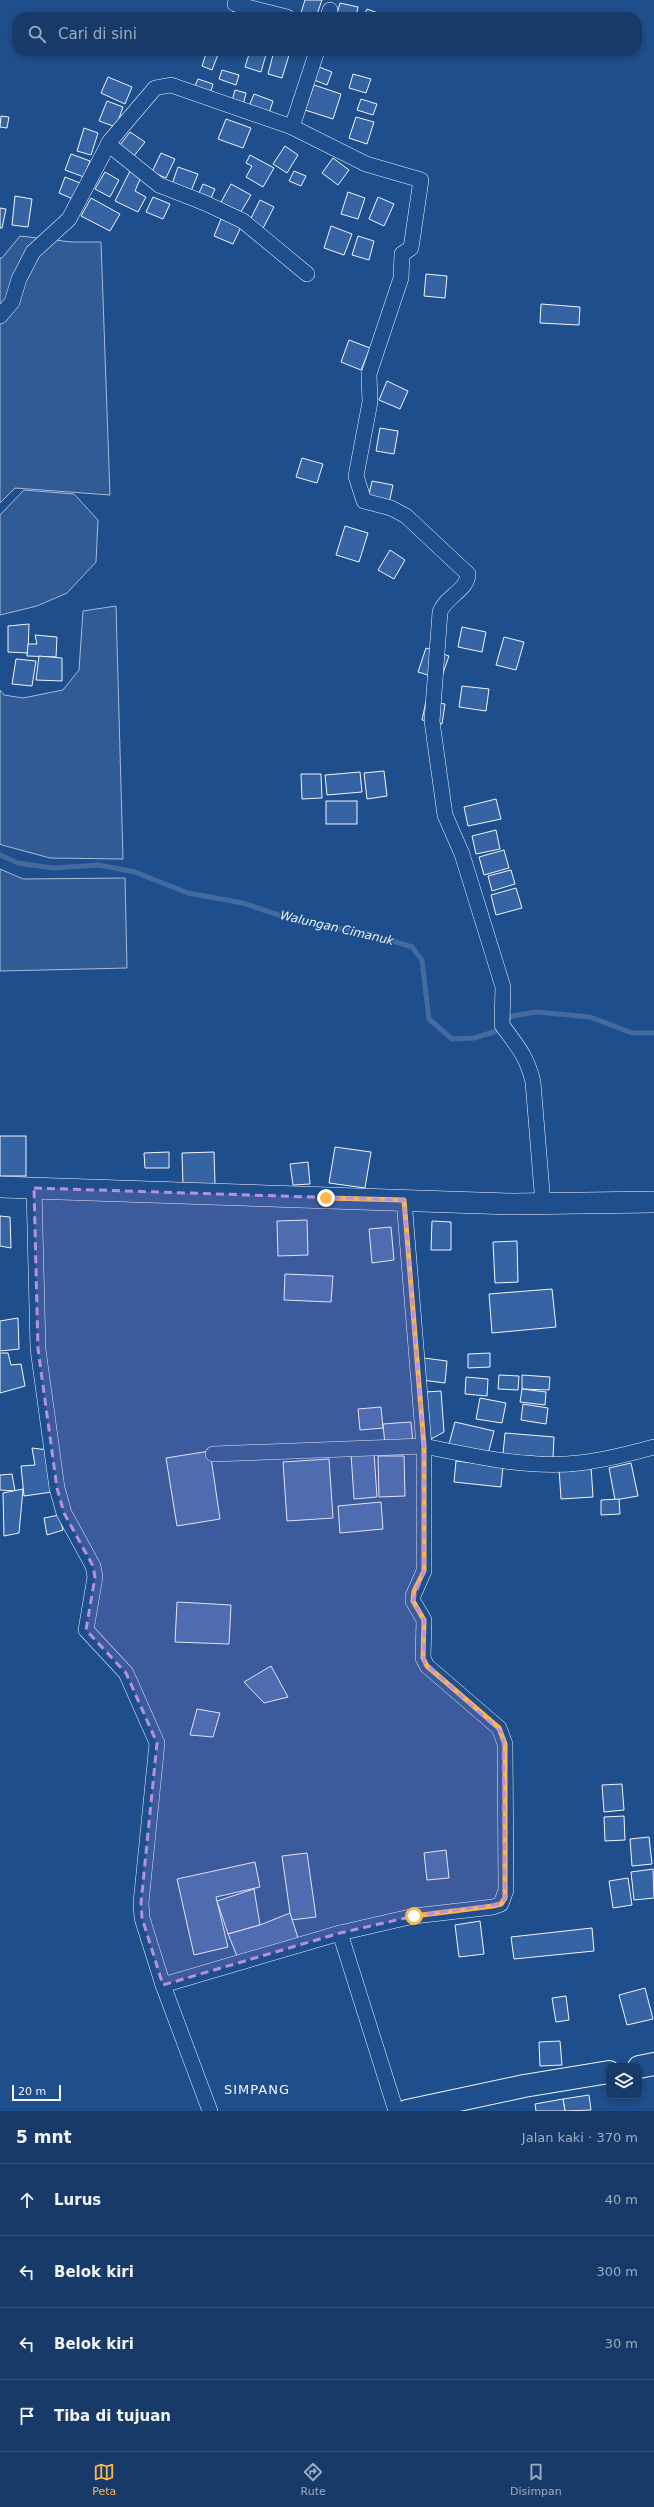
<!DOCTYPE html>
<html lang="id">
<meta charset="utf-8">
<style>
:root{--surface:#173a69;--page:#244571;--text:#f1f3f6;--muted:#9eadc0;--line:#36547d;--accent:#ffb74d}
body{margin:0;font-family:"DejaVu Sans",sans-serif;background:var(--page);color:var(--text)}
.controls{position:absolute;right:12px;bottom:12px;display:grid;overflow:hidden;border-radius:8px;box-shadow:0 2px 6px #0003}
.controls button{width:36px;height:36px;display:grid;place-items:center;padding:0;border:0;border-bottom:1px solid var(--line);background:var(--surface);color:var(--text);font:20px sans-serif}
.scale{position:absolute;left:12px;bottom:10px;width:49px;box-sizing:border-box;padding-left:4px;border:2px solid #f2f6ff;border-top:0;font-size:11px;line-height:14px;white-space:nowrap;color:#f2f6ff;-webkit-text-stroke:3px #1f4e8c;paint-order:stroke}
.stop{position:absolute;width:12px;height:12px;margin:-9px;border:3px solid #ffb74d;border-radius:50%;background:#fff}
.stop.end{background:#ffb74d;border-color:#fff;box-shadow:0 1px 4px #0008}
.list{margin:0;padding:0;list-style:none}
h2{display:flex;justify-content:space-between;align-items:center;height:52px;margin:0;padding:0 16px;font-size:17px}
h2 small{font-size:13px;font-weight:400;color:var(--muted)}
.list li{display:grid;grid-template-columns:26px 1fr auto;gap:12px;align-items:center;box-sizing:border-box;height:72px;padding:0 16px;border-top:1px solid var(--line)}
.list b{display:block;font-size:15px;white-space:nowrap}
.list em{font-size:13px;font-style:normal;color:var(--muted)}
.icon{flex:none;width:22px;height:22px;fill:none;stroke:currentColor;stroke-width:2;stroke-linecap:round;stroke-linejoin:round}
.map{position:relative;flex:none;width:654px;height:2111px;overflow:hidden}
.search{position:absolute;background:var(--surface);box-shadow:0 2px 6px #0003;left:12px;right:12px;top:12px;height:44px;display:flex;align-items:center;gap:10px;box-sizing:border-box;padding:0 14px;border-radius:16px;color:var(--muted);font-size:15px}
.sheet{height:340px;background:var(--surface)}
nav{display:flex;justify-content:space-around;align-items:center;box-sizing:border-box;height:56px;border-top:1px solid var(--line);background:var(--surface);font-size:11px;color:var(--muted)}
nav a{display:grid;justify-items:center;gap:2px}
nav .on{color:var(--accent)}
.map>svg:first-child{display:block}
.green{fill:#305b95;stroke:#a8bbd7}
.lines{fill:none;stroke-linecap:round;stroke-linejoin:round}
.stream{stroke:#446ba0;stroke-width:5}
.building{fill:#3563a3;stroke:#f2f6ff}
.street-casing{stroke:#f2f6ff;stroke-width:16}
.secondary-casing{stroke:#f2f6ff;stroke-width:22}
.primary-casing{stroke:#f2f6ff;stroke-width:24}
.street{stroke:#1f4e8c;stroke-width:15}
.secondary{stroke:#1f4e8c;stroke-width:21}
.primary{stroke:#1f4e8c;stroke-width:22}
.route{stroke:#ffb74d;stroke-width:5}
.marked{fill:#b691df;fill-opacity:0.2;stroke:#b691df;stroke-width:3;stroke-dasharray:8 5;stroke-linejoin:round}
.labels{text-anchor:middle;stroke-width:3;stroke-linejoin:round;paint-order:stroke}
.water-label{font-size:12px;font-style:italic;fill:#f2f6ff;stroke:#1f4e8c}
.quarter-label{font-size:13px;letter-spacing:1px;fill:#f2f6ff;stroke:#1f4e8c}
</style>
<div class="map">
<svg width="654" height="2111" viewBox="0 0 654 2111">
<rect width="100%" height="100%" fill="#1f4e8c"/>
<g class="green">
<path d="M 20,236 L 72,242 L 101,242 L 110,495 L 15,488 L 0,503 L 0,258 L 2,258 Z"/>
<path d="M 24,490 L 74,494 L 98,520 L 96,562 L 67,593 L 37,606 L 0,615 L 0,515 Z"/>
<path d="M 116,606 L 123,859 L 50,858 L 2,845 L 0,844 L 0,690 L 4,695 L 23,698 L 63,690 L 79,670 L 83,611 Z"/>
<path d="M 0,869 L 23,879 L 125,878 L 127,968 L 0,971 Z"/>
</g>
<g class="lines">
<path class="stream" d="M 0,855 L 18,863 L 53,868 L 99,865 L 135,872 L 188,893 L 243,903 L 296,921 L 372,934 L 412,947 L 422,960 L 429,1019 L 452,1039 L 474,1038 L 494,1032 L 512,1016 L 536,1012 L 590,1017 L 632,1033 L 654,1033"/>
</g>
<g class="building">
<path d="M 305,0 L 322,0 L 316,17 L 300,16 Z"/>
<path d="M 340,3 L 358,7 L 356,17 L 336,17 Z"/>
<path d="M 367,9 L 386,16 L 386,17 L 363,17 Z"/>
<path d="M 233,10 L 246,13 L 245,17 L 232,17 Z"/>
<path d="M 207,51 L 219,52 L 212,70 L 202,66 Z"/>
<path d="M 250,51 L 267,51 L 261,72 L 245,67 Z"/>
<path d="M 274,51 L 289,55 L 282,78 L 268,74 Z"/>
<path d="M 319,67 L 332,72 L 327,85 L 314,80 Z"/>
<path d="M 222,70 L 239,75 L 236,85 L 219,79 Z"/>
<path d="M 353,74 L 371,79 L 366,93 L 349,88 Z"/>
<path d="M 108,77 L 132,87 L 125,104 L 101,93 Z"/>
<path d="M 198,79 L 213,84 L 210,94 L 194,88 Z"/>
<path d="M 314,85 L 341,94 L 333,119 L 305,110 Z"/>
<path d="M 235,90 L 246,93 L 243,105 L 232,101 Z"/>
<path d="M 254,94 L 273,101 L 269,113 L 249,106 Z"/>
<path d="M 361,99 L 377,104 L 373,115 L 357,110 Z"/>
<path d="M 107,101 L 123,107 L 116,127 L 99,121 Z"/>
<path d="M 1,116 L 9,117 L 7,128 L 0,127 Z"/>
<path d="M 356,117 L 374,122 L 367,144 L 349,138 Z"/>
<path d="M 226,119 L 251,128 L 243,148 L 218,139 Z"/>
<path d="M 84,128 L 98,133 L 91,155 L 77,151 Z"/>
<path d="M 130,132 L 145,142 L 134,156 L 120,145 Z"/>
<path d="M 285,146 L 298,155 L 287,173 L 273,164 Z"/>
<path d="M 161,153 L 175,159 L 166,178 L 152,172 Z"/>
<path d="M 71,154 L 90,161 L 84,177 L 65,170 Z"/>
<path d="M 250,155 L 274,168 L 263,187 L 246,177 L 252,166 L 246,163 Z"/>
<path d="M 333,158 L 349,170 L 338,185 L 322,173 Z"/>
<path d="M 178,167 L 198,174 L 191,191 L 172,184 Z"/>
<path d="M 130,171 L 141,177 L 135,191 L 146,197 L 138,212 L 115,201 Z"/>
<path d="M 294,171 L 306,176 L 301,186 L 289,181 Z"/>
<path d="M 105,172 L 119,180 L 110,197 L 95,189 Z"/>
<path d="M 65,177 L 80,183 L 73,199 L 59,193 Z"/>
<path d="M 203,184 L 215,189 L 211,198 L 199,193 Z"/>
<path d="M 231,184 L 251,195 L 239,215 L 220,204 Z"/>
<path d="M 348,192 L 365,198 L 358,219 L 341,214 Z"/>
<path d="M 15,196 L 32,199 L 28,227 L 12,225 Z"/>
<path d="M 153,197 L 170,204 L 163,219 L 146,212 Z"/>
<path d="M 378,197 L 394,204 L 384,226 L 369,219 Z"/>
<path d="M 91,198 L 120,214 L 110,231 L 81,216 Z"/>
<path d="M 260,200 L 274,207 L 261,232 L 248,224 Z"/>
<path d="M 0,208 L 6,209 L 2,228 L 0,228 Z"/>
<path d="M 221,219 L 241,227 L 233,244 L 214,236 Z"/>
<path d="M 331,226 L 352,234 L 344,255 L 324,248 Z"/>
<path d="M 358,236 L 374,241 L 369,260 L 352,255 Z"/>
<path d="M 426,274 L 447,276 L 445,298 L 424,296 Z"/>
<path d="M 541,304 L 580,307 L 579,325 L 540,323 Z"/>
<path d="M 349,340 L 370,348 L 361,370 L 341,362 Z"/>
<path d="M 387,381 L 408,391 L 400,409 L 379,400 Z"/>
<path d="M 380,428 L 398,431 L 394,454 L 376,451 Z"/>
<path d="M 302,458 L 323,464 L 317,483 L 296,477 Z"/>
<path d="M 372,481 L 393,485 L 389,503 L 368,499 Z"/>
<path d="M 345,526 L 368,533 L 359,562 L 336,555 Z"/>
<path d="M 390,550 L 405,560 L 394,579 L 378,570 Z"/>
<path d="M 29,624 L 28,653 L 8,652 L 8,626 Z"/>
<path d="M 462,627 L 486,632 L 482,652 L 458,647 Z"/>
<path d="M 35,635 L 57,637 L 56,657 L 27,656 L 28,644 L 37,644 Z"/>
<path d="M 504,637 L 524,642 L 516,670 L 496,665 Z"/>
<path d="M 426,648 L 449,656 L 441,679 L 418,672 Z"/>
<path d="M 39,656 L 62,658 L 62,681 L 36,680 Z"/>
<path d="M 16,659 L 36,661 L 32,686 L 12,684 Z"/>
<path d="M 462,686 L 489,689 L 486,711 L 459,707 Z"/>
<path d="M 426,701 L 445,704 L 442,724 L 422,720 Z"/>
<path d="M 384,771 L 387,796 L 367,799 L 364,773 Z"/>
<path d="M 360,772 L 362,792 L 327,795 L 325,775 Z"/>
<path d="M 301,774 L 321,774 L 322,798 L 302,799 Z"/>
<path d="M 496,799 L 501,819 L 468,826 L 464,807 Z"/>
<rect x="326" y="801" width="31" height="23"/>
<path d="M 496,830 L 500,849 L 476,854 L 472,836 Z"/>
<path d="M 504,850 L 509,868 L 484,875 L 479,857 Z"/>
<path d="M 511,870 L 515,884 L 492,891 L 488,876 Z"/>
<path d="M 516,888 L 522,908 L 496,915 L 491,895 Z"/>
<rect x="0" y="1136" width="26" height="40"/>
<path d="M 335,1147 L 371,1152 L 365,1188 L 329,1183 Z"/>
<path d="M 169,1152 L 169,1168 L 145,1168 L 144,1153 Z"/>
<path d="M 214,1152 L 215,1184 L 183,1186 L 182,1153 Z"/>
<path d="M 308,1162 L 310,1184 L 293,1185 L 290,1164 Z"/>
<path d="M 0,1216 L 10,1217 L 11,1248 L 0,1246 Z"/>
<path d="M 307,1220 L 308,1255 L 278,1256 L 277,1221 Z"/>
<path d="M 432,1221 L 451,1222 L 451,1250 L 431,1250 Z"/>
<path d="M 391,1227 L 394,1260 L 372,1263 L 369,1229 Z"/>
<path d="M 517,1241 L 518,1282 L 495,1283 L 493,1242 Z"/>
<path d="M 285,1274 L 333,1276 L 331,1302 L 284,1300 Z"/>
<path d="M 552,1289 L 556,1327 L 492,1333 L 489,1294 Z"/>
<path d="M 18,1318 L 19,1349 L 0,1351 L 0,1321 Z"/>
<path d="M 0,1353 L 8,1353 L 11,1365 L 21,1364 L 25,1386 L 0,1393 Z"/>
<path d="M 490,1353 L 490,1367 L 468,1368 L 468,1354 Z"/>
<path d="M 424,1358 L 447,1361 L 445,1383 L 422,1380 Z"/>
<path d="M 499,1375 L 519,1376 L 518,1390 L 498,1389 Z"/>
<path d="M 522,1375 L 550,1377 L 549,1390 L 522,1389 Z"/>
<path d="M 466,1377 L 488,1379 L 487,1396 L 465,1394 Z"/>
<path d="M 522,1389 L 546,1392 L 545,1405 L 520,1402 Z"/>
<path d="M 441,1391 L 444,1432 L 429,1440 L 425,1392 Z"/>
<path d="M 480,1398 L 506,1403 L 502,1423 L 476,1419 Z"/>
<path d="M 523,1404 L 548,1408 L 546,1424 L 521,1420 Z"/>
<path d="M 381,1407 L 383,1428 L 360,1430 L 358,1409 Z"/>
<path d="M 411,1422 L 413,1443 L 385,1445 L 383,1424 Z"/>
<path d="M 455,1422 L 494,1431 L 488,1454 L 449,1444 Z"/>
<path d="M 505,1433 L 554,1437 L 553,1458 L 503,1454 Z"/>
<path d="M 32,1448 L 48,1450 L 52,1492 L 24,1496 L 21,1466 L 35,1465 Z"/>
<path d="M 210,1451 L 220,1519 L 177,1526 L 166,1458 Z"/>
<path d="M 374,1453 L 377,1497 L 354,1499 L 351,1454 Z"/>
<path d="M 378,1456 L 404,1456 L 405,1496 L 379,1497 Z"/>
<path d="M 329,1459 L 333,1518 L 287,1521 L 283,1462 Z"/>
<path d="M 456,1461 L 503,1466 L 501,1487 L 454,1482 Z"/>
<path d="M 631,1463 L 638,1496 L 615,1500 L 609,1468 Z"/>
<path d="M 591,1466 L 593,1497 L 561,1499 L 559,1468 Z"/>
<path d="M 12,1474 L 15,1491 L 0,1490 L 0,1475 Z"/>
<path d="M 23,1489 L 19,1533 L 4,1536 L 3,1493 Z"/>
<path d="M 619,1499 L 620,1514 L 601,1515 L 601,1500 Z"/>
<path d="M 381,1502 L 383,1529 L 340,1533 L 338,1506 Z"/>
<path d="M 59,1515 L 63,1530 L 47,1535 L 44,1518 Z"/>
<path d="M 177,1602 L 231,1605 L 229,1644 L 175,1642 Z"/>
<path d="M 271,1666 L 288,1697 L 264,1703 L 244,1682 Z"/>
<path d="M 197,1709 L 220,1713 L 213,1737 L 190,1735 Z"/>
<path d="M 622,1784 L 624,1810 L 604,1812 L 602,1785 Z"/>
<path d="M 624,1816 L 625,1840 L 605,1841 L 604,1817 Z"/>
<path d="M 649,1837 L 652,1864 L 632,1866 L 630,1839 Z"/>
<path d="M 446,1850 L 449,1878 L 427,1880 L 424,1853 Z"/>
<path d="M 307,1853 L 316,1917 L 291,1920 L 282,1856 Z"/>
<path d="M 255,1862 L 260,1887 L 216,1897 L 228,1947 L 194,1955 L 177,1879 Z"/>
<path d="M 653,1869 L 654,1898 L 634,1900 L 631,1872 Z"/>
<path d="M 628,1878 L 632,1905 L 613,1908 L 609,1881 Z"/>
<path d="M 254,1889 L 260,1925 L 228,1934 L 217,1901 Z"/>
<path d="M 290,1913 L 299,1941 L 239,1961 L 228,1934 L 260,1925 Z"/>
<path d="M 480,1921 L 484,1954 L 459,1957 L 455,1925 Z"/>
<path d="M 592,1928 L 594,1951 L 514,1959 L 511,1937 Z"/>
<path d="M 645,1988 L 653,2019 L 627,2025 L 619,1995 Z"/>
<path d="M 566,1996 L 569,2020 L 556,2022 L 552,1998 Z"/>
<path d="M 560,2041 L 562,2065 L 540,2066 L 539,2042 Z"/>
<path d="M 589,2095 L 591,2110 L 565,2111 L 563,2099 Z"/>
<path d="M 563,2099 L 565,2111 L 536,2111 L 535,2104 Z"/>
</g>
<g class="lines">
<defs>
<g id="street">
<path d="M 235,4 L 287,17"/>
<path d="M 328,17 L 330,10"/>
<path d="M 317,51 L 292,127 L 366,164 L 421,180 L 411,248 L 402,254 L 401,278 L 369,374 L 370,402 L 356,476 L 364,501 L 391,508 L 406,516 L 468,574 C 468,590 445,597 440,612 L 432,721 L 445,815 L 462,854 L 503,987 L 502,1025 C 517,1046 527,1056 533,1082 L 543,1204"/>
<path d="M 108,144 L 159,185 L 205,203 L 243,221 L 307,274"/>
<path d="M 0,316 L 12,302 L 19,279 L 33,252 L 69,219 L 110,141 L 155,88 L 171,85 L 292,127"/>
<path d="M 34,1188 L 38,1349 L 57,1488 L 64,1513 L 93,1566 L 95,1577 L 86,1630 L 126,1673 L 157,1743 L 141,1903 L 142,1918 L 163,1985 L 210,2111"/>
<path d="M 213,1454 L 424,1446 L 404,1200"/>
<path d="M 163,1985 L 340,1933"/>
<path d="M 396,2111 L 340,1933 L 414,1916 L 493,1907 L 501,1904 L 506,1890 L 505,1744 L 499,1728 L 427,1666 L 423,1658 L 424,1620 L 413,1601 L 413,1596 L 424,1571 L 424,1446 C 472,1456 530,1469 579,1463 C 605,1460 629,1454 654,1447"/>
</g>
<path id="secondary" d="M 0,1187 L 512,1204 L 654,1202"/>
<g id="primary">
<path d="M 639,2067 L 654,2064"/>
<path d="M 407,2111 L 524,2086 L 609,2072"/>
</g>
</defs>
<use href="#street" class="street-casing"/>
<use href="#secondary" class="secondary-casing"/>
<use href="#primary" class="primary-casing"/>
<use href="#street" class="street"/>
<use href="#secondary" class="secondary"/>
<use href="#primary" class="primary"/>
</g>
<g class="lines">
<path class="route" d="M 326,1198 L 404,1200 L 424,1446 L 424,1571 L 414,1591 L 413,1601 L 424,1620 L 423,1658 L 427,1666 L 499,1728 L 505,1744 L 505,1898 L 501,1904 L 493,1906 L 414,1916"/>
</g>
<path class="marked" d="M 34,1188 L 404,1200 L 424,1446 L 424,1571 L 413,1601 L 424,1620 L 424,1662 L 503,1734 L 505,1898 L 501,1904 L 414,1916 L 340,1933 L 163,1985 L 142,1918 L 141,1903 L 157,1743 L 126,1673 L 86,1630 L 95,1577 L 93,1566 L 64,1513 L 57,1488 L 38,1349 Z"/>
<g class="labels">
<g class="water-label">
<text transform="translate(337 928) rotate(13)" y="4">Walungan Cimanuk</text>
</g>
<g class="quarter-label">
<text x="257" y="2094">SIMPANG</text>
</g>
</g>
</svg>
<div class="controls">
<button><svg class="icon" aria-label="layers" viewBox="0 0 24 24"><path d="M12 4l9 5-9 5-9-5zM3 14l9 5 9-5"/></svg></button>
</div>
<div class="scale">20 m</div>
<div class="stop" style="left:414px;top:1916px"></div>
<div class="stop end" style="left:326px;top:1198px"></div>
<div class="search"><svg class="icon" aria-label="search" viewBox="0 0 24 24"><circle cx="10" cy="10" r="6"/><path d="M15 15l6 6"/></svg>Cari di sini</div>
</div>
<section class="sheet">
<h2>5 mnt<small>Jalan kaki · 370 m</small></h2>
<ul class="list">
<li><svg class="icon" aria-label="ahead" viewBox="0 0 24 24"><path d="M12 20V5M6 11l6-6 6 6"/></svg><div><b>Lurus</b></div><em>40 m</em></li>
<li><svg class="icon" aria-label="left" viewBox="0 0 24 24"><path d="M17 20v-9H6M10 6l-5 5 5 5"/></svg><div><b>Belok kiri</b></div><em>300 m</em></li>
<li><svg class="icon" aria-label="left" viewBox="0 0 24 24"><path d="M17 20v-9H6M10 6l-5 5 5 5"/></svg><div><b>Belok kiri</b></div><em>30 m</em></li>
<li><svg class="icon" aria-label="arrive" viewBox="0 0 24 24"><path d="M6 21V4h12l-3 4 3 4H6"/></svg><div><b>Tiba di tujuan</b></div></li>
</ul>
</section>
<nav>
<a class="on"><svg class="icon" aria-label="map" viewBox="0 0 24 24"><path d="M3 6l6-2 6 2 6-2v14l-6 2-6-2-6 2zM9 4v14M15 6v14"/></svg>Peta</a>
<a><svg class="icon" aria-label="directions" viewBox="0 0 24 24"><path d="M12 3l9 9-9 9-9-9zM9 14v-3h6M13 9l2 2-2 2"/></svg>Rute</a>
<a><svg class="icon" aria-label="saved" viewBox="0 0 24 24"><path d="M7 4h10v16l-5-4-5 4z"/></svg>Disimpan</a>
</nav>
